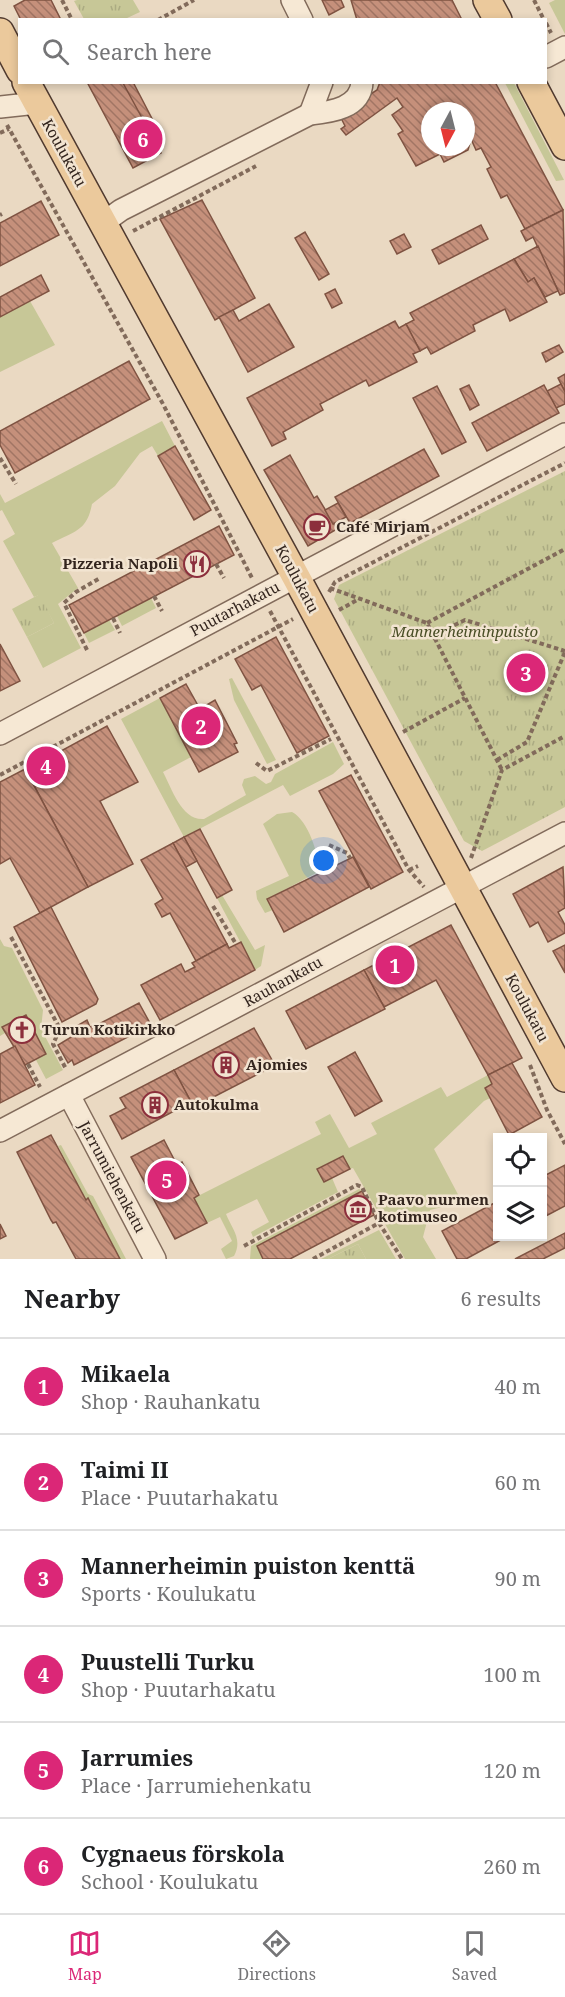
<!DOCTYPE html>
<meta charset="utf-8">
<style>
:root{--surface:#fff;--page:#f6f6f6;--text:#202124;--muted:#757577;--line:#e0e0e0;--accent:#db2777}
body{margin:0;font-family:"Noto Serif",serif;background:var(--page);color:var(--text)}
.controls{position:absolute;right:18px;bottom:18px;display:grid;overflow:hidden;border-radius:0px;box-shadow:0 3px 9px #0003}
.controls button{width:54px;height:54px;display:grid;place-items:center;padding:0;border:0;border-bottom:2px solid var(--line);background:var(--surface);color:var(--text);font:30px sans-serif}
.compass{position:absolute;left:421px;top:102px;width:54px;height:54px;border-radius:50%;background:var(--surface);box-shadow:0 3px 9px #0003;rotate:187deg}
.you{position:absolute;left:324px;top:861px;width:21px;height:21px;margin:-15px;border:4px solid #fff;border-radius:50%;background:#1a73e8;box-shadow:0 0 0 9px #1a73e833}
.badge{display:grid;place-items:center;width:39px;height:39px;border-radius:50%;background:var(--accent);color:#fff;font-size:20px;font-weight:700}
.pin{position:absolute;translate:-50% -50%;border:3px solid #fff;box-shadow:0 2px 6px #0006}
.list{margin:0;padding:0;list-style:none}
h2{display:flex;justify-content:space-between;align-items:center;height:78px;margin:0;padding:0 24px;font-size:26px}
h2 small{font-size:20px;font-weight:400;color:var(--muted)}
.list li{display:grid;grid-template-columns:39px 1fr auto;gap:18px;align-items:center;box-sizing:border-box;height:96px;padding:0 24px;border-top:2px solid var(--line)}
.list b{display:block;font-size:22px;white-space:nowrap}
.list p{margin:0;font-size:20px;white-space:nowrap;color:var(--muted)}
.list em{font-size:20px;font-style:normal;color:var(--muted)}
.icon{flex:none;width:33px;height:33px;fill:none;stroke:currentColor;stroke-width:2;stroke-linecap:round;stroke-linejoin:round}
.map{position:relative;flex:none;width:565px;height:1259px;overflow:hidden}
.search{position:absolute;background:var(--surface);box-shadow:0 3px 9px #0003;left:18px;right:18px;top:18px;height:66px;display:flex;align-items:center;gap:15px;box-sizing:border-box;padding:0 21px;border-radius:0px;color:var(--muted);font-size:22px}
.sheet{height:654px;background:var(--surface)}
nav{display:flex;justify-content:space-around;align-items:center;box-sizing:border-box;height:84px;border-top:2px solid var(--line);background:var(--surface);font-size:16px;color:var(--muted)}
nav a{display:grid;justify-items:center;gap:3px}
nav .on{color:var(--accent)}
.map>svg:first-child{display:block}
.green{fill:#c7c797}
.park{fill:url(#park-tufts)}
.building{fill:url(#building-back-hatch);stroke:#7f5342;stroke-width:1.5;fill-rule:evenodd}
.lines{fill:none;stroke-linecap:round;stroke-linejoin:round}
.minor-casing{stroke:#826b5b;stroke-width:24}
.major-casing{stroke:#503a2f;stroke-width:30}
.path{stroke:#826b5b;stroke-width:4;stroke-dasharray:4.5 3;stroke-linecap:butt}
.minor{stroke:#f6e8d4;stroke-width:21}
.major{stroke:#ebc99c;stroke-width:27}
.labels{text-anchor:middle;stroke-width:5;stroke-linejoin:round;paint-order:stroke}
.street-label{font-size:15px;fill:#33251e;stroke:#f2e4d1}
.poi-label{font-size:15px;font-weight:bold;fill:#33251e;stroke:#f2e4d1;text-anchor:start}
.park-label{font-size:15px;font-style:italic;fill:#494e26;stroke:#f2e4d1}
</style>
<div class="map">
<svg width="565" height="1259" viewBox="0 0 565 1259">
<defs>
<pattern id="park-tufts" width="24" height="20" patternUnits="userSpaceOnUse" patternTransform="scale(1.5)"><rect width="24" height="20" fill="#c7c797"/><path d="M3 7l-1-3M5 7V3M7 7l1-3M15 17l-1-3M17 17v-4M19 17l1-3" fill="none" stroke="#abab82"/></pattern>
<pattern id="building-back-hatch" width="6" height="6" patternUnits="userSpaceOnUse" patternTransform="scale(1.5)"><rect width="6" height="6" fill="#c5907b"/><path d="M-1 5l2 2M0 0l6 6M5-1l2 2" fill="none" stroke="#a17564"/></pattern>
</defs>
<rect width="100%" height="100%" fill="#ead9c2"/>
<g class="green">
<path d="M 555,0 L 565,0 L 565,34 L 549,3 Z"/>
<path d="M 505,83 L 514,83 L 564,180 L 556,181 Z"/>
<path d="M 30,301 L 55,345 L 0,372 L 0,317 Z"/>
<path d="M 162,421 L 175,446 L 158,456 L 152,446 L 140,453 L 115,486 L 92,504 C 87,531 75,531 52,543 L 78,588 L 58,604 L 81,648 L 43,668 L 27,637 L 54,623 L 39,595 L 34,597 L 3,541 L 15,534 L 2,510 L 0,511 L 0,494 L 5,503 Z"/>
<path d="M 151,598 L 156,608 L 122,626 L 117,616 Z"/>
<path d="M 109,620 L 115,630 L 89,643 L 84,633 Z"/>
<path d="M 232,678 L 276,760 L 267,764 L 234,700 L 229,679 Z"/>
<path d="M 160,698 L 191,757 L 163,772 C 172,789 182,821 204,819 L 246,795 L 242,785 L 244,779 L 255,776 L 266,784 L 271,782 L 275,774 L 333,742 L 344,764 L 333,774 L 290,796 L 283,785 L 184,837 L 121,719 Z"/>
<path d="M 292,812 C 308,820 320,856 318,872 L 267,899 L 273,910 L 265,913 L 257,899 L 256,891 L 289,876 L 263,824 L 277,814 Z"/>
<path d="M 222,895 L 255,950 L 265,945 L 261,966 L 255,970 L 217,898 Z"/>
<path d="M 0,939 L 4,946 L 12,948 L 43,1010 L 41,1029 L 63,1070 L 46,1079 L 36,1060 L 46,1054 L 26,1015 L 2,1027 L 5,1033 L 0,1036 Z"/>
<path d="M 488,1075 L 492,1084 L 490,1098 L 484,1101 L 434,1149 L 462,1202 L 430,1210 L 423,1237 L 436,1259 L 405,1259 L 353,1168 L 350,1169 L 342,1156 L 317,1169 L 324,1182 L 332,1178 L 338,1192 L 253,1237 L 251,1232 L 269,1222 L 257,1199 L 226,1214 C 232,1229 243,1239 234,1256 L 226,1259 L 221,1249 L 232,1241 L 220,1217 L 207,1223 L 194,1198 L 321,1134 L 315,1122 L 330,1114 L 349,1148 L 377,1134 L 371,1123 L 441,1087 L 447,1097 Z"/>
<path d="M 61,1145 L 88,1194 L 93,1196 L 126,1259 L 120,1259 L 88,1199 L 86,1200 L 58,1146 Z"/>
<path d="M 359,1189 L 362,1191 L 257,1246 L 263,1259 L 250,1259 L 251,1246 Z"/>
<path d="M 379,1230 L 396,1259 L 366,1259 L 358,1244 L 328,1259 L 321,1259 Z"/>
</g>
<g class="park">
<path d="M 77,0 L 133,0 L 140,12 L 125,19 L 84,19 L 74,1 Z"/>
<path d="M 565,471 L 565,807 L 482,851 L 464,841 L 334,599 L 339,585 Z"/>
<path d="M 40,594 L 54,623 L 27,637 L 12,609 Z"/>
<path d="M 358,1244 L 366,1259 L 328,1259 Z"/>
</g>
<g class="building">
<path d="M 25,0 L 51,0 L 61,20 L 21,20 L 14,6 Z"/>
<path d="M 322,0 L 341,0 L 344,7 L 329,15 Z"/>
<path d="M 351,0 L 452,0 L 462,20 L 357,20 Z"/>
<path d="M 87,82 L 125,82 L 161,153 L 133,168 Z"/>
<path d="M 133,82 L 160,134 L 153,138 L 123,83 Z"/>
<path d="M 380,82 L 495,82 L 563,210 L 525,229 L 507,195 L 501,198 L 487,169 L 491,167 L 481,148 L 476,150 L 471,139 L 468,150 L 444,162 L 440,154 L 416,166 L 398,134 L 403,131 L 392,115 L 403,107 L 397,98 L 346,135 L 341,129 L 345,126 L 341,118 L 354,105 L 377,90 ZM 430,111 L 466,111 L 466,147 L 430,147 Z"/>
<path d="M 202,200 L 255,298 L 215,320 L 160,219 Z"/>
<path d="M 41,201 L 59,235 L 0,266 L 0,223 Z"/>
<path d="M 563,210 L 565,293 L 560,295 L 533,237 L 526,241 L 521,231 Z"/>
<path d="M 481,225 L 488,239 L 439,264 L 432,250 Z"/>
<path d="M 305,232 L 329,274 L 319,280 L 295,238 Z"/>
<path d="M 404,234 L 411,247 L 397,254 L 390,241 Z"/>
<path d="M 538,246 L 558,291 L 545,297 L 534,278 L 528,282 L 514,259 Z"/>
<path d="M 514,259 L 528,282 L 534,278 L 547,302 L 510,321 L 505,309 L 473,325 L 475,331 L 431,354 L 427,347 L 420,351 L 406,324 L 414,320 L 410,313 Z"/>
<path d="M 41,275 L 49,291 L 0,317 L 0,297 Z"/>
<path d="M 335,289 L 342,303 L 332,308 L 325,294 Z"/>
<path d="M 269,304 L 294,347 L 248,372 L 219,317 L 233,310 L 239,321 Z"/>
<path d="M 395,321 L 399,328 L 406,324 L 420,351 L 413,354 L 417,362 L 369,386 L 366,380 L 320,404 L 323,410 L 283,432 L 286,439 L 272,446 L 247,398 Z"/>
<path d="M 559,345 L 563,352 L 546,362 L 542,353 Z"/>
<path d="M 129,361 L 150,399 L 15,473 L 0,445 L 0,431 Z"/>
<path d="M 565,374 L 565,392 L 558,378 Z"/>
<path d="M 561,384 L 565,392 L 565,404 L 556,408 L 547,391 Z"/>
<path d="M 469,385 L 479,405 L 470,410 L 460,389 Z"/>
<path d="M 544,385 L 559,413 L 487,451 L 472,423 Z"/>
<path d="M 437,386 L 466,442 L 442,454 L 413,398 Z"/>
<path d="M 175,446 L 211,510 L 194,520 L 158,456 Z"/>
<path d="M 424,449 L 439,476 L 350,523 L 335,497 Z"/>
<path d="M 290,455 L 314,498 L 317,496 L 337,529 L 308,546 L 264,470 Z"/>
<path d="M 338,503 L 346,517 L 333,524 L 325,510 Z"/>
<path d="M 219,526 L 234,555 L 84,633 L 69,605 Z"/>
<path d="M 276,637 L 329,736 L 297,753 L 261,685 L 252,690 L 235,659 Z"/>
<path d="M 0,644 L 20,681 L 0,691 Z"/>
<path d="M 186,684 L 200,709 L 215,700 L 237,743 L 234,744 L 238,752 L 199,772 L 160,698 Z"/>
<path d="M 107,726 L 138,782 L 100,801 L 133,864 L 88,887 L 26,770 Z"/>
<path d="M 25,769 L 88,887 L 40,913 L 10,858 L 0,864 L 0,782 Z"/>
<path d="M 351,775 L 403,872 L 371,889 L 319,791 Z"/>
<path d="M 200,829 L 232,890 L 217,898 L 184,837 Z"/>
<path d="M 184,837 L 197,861 L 186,867 L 173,843 Z"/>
<path d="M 173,843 L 227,944 L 196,961 L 170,913 L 162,917 L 155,904 L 163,899 L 141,860 Z"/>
<path d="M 353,857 L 369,887 L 284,932 L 267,899 Z"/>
<path d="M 563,867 L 565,908 L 558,912 L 565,925 L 565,933 L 548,942 L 538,922 L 530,927 L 513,894 Z"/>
<path d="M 51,907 L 98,999 L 96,1004 L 62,1022 L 14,927 Z"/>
<path d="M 451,925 L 522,1058 L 488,1075 L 436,980 L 384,1007 L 364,970 Z"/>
<path d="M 241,942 L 255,970 L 160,1020 L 141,985 L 181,964 L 185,972 L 195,967 L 192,963 L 227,944 L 229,948 Z"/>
<path d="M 565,945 L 565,973 L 553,951 Z"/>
<path d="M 364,970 L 385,1009 L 306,1049 L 286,1011 Z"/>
<path d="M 139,1003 L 151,1025 L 74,1065 L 72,1060 L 68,1063 L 58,1045 L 78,1033 L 75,1027 L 87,1020 L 90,1027 L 99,1024 Z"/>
<path d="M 26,1015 L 46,1054 L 25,1065 L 2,1027 Z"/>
<path d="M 254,1028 L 272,1060 L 267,1063 L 270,1068 L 200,1104 L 197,1099 L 191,1102 L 174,1070 Z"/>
<path d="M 15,1046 L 35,1085 L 0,1103 L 0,1054 Z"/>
<path d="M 355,1052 L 382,1101 L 355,1116 L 328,1067 Z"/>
<path d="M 512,1063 L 542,1117 L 509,1135 L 485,1088 L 492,1084 L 488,1075 Z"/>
<path d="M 174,1070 L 191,1102 L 122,1139 L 110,1116 L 126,1108 L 120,1098 Z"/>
<path d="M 51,1135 L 86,1200 L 88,1198 L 120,1259 L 76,1259 L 56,1222 L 53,1223 L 51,1220 L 17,1152 Z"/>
<path d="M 164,1140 L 177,1165 L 182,1162 L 199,1195 L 194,1198 L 207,1223 L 175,1239 L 131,1157 Z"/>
<path d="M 343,1156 L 350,1169 L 324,1182 L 317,1169 Z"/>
<path d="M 565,1165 L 565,1206 L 542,1218 L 542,1177 Z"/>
<path d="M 362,1191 L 374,1215 L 290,1259 L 263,1259 L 257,1246 Z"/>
<path d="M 498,1201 L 498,1236 L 508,1236 L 466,1259 L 457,1259 L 442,1231 Z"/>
<path d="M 0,1224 L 6,1236 L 0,1239 Z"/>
<path d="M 565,1233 L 565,1248 L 543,1259 L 515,1259 Z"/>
</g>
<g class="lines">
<defs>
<g id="minor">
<path d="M 292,0 L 302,20"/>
<path d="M 546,57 L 565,47"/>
<path d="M 0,107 L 37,103"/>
<path d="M 310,114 L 322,82"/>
<path d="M 103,223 L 121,210 L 310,114 C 331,112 361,108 362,82"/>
<path d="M 0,734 L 565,434"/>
<path d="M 69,1095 L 155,1259"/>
<path d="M 0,1131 L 565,833"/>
</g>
<g id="major">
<path d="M 487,0 L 498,20"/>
<path d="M 0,32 L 20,70"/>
<path d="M 26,82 L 296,577 L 565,1078"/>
<path d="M 531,82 L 565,146"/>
</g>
</defs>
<use href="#minor" class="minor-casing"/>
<use href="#major" class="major-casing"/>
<g class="path">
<path d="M 62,0 L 72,20"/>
<path d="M 534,0 L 544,20"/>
<path d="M 158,20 L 194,0"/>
<path d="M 546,23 L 551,33"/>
<path d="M 7,125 L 163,404 L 252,578"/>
<path d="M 0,133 L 9,129"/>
<path d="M 0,215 L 2,214"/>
<path d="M 133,231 L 256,166"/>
<path d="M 0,458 L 16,484"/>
<path d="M 216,564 L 224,578"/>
<path d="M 330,588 L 427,623 L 502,770"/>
<path d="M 329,592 L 335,582 L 565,463"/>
<path d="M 154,596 L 162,611"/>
<path d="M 339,610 L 359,599"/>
<path d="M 270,611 L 409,870 L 424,887"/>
<path d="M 113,618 L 120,633"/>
<path d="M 427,623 L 565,549"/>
<path d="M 434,635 L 465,620 L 565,651"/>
<path d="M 87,650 L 64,603 L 76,592 L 100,578"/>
<path d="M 403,732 L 465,698"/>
<path d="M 497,760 L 527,742 L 565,652"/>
<path d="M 256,763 L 267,771 L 331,739"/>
<path d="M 0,775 L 293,619"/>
<path d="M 329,845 L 347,853 L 350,858"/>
<path d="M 471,858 L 502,770 L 565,736"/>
<path d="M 409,870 L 418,866"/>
<path d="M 213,906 L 236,944"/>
<path d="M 11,937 L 60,1029 L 53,1044 L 66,1069"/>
<path d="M 28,1064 L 40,1087"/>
<path d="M 530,1065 L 547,1110 L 565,1144"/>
<path d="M 244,1246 L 357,1185 L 362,1187 L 379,1223"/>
<path d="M 313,1259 L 379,1223 L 402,1259"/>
</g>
<use href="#minor" class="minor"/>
<use href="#major" class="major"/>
</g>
<defs>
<symbol id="cafe-ring" viewBox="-11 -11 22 22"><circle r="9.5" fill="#f2e4d1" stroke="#8c2f3c" stroke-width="1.5"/><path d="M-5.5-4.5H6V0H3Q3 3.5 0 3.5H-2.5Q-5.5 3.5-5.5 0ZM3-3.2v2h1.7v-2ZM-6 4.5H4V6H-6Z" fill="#8c2f3c"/></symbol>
<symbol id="restaurant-ring" viewBox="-11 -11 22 22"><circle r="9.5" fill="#f2e4d1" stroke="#8c2f3c" stroke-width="1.5"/><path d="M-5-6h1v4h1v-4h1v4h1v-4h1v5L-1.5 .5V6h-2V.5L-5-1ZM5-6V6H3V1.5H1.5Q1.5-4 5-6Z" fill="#8c2f3c"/></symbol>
<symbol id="church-ring" viewBox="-11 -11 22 22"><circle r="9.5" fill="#f2e4d1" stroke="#8c2f3c" stroke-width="1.5"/><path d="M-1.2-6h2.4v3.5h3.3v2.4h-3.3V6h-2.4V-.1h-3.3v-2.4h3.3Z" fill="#8c2f3c"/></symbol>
<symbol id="building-ring" viewBox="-11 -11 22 22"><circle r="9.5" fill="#f2e4d1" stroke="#8c2f3c" stroke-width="1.5"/><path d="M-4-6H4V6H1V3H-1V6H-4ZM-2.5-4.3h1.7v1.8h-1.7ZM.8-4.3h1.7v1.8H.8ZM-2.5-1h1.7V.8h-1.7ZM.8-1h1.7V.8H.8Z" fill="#8c2f3c"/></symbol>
<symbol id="museum-ring" viewBox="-11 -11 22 22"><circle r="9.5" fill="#f2e4d1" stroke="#8c2f3c" stroke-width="1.5"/><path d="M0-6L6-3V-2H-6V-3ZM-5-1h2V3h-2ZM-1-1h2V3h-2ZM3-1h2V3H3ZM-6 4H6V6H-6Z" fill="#8c2f3c"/></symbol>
</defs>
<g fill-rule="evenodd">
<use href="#cafe-ring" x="302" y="512" width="30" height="30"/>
<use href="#restaurant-ring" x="182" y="549" width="30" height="30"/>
<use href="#church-ring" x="7" y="1015" width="30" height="30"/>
<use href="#building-ring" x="211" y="1050" width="30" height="30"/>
<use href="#building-ring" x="140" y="1090" width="30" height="30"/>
<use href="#museum-ring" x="343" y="1194" width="30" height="30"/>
</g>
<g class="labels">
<g class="street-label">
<text transform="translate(64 153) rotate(61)" y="5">Koulukatu</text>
<text transform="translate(297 579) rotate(62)" y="5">Koulukatu</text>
<text transform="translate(235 609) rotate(-28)" y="5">Puutarhakatu</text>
<text transform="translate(283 982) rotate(-29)" y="5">Rauhankatu</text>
<text transform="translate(527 1008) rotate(62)" y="5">Koulukatu</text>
<text transform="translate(112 1177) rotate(62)" y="5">Jarrumiehenkatu</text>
</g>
<g class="poi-label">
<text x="336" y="532">Café Mirjam</text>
<text x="178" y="569" text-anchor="end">Pizzeria Napoli</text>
<text x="42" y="1035">Turun Kotikirkko</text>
<text x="246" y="1070">Ajomies</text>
<text x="174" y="1110">Autokulma</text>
<text x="378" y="1205">Paavo nurmen<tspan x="378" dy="17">kotimuseo</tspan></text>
</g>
<g class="park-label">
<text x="465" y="637">Mannerheiminpuisto</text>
</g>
</g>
</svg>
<div class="controls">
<button><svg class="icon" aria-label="locate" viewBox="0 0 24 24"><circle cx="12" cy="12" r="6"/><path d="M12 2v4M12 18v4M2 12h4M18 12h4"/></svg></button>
<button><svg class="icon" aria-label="layers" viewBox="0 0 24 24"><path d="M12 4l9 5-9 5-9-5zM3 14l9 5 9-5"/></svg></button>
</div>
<svg class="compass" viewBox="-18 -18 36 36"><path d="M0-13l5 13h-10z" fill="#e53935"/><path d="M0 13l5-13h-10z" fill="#757577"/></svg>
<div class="you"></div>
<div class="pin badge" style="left:395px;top:965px">1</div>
<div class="pin badge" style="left:201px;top:726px">2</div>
<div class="pin badge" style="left:526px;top:673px">3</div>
<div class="pin badge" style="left:46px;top:766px">4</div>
<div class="pin badge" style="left:167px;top:1180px">5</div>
<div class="pin badge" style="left:143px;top:139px">6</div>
<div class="search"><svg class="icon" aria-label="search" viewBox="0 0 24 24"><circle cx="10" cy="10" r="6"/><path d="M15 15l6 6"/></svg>Search here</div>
</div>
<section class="sheet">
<h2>Nearby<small>6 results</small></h2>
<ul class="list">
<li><span class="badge">1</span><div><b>Mikaela</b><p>Shop · Rauhankatu</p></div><em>40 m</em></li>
<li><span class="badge">2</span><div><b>Taimi II</b><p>Place · Puutarhakatu</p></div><em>60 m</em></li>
<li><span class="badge">3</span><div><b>Mannerheimin puiston kenttä</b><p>Sports · Koulukatu</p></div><em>90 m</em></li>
<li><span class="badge">4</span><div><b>Puustelli Turku</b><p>Shop · Puutarhakatu</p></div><em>100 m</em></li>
<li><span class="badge">5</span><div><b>Jarrumies</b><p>Place · Jarrumiehenkatu</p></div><em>120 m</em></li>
<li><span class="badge">6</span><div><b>Cygnaeus förskola</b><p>School · Koulukatu</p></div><em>260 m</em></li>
</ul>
</section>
<nav>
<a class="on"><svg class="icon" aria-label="map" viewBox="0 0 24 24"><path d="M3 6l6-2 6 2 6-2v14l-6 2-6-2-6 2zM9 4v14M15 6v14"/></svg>Map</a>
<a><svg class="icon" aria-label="directions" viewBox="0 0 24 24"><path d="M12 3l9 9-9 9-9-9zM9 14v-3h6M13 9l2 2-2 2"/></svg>Directions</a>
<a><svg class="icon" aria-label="saved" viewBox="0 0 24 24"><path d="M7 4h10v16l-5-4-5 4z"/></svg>Saved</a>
</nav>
